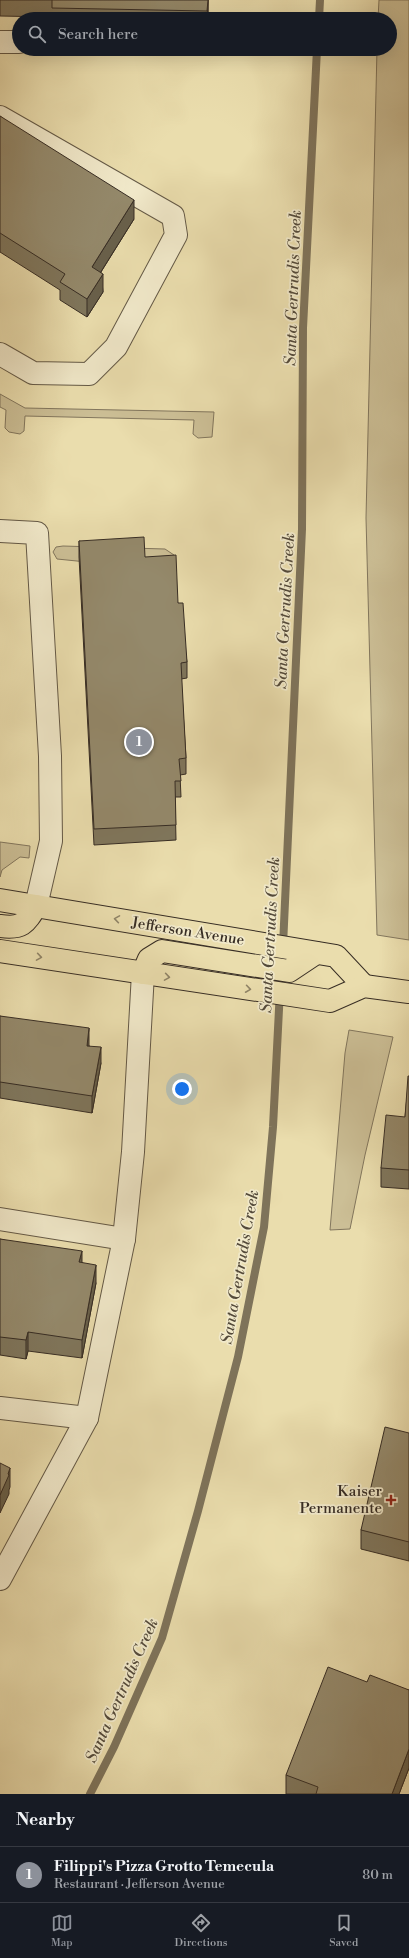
<!DOCTYPE html>
<meta charset="utf-8">
<style>
:root{--surface:#171b24;--page:#242831;--text:#f1f3f6;--muted:#9ea1a6;--line:#363941;--accent:#8c9099}
body{margin:0;font-family:"Libre Bodoni",serif;background:var(--page);color:var(--text)}
.you{position:absolute;left:182px;top:1089px;width:14px;height:14px;margin:-10px;border:3px solid #fff;border-radius:50%;background:#1a73e8;box-shadow:0 0 0 6px #1a73e833}
.badge{display:grid;place-items:center;width:26px;height:26px;border-radius:50%;background:var(--accent);color:#fff;font-size:13px;font-weight:700}
.pin{position:absolute;translate:-50% -50%;border:2px solid #fff;box-shadow:0 1px 4px #0006}
.list{margin:0;padding:0;list-style:none}
h2{display:flex;justify-content:space-between;align-items:center;height:52px;margin:0;padding:0 16px;font-size:17px}
h2 small{font-size:13px;font-weight:400;color:var(--muted)}
.list li{display:grid;grid-template-columns:26px 1fr auto;gap:12px;align-items:center;box-sizing:border-box;height:56px;padding:0 16px;border-top:1px solid var(--line)}
.list b{display:block;font-size:15px;white-space:nowrap}
.list p{margin:0;font-size:13px;white-space:nowrap;color:var(--muted)}
.list em{font-size:13px;font-style:normal;color:var(--muted)}
.icon{flex:none;width:22px;height:22px;fill:none;stroke:currentColor;stroke-width:2;stroke-linecap:round;stroke-linejoin:round}
.map{position:relative;flex:none;width:409px;height:1794px;overflow:hidden}
.search{position:absolute;background:var(--surface);box-shadow:0 4px 16px #0002;left:12px;right:12px;top:12px;height:44px;display:flex;align-items:center;gap:10px;box-sizing:border-box;padding:0 14px;border-radius:22px;color:var(--muted);font-size:15px}
.sheet{height:108px;background:var(--surface)}
nav{display:flex;justify-content:space-around;align-items:center;box-sizing:border-box;height:56px;border-top:1px solid var(--line);background:var(--surface);font-size:11px;color:var(--muted)}
nav a{display:grid;justify-items:center;gap:2px}
nav .on{color:var(--accent)}
.map>svg:first-child{display:block}
.green{fill:#ccbf96;stroke:#82765d}
.lines{fill:none;stroke-linecap:round;stroke-linejoin:round}
.stream{stroke:#7e735a;stroke-width:8}
.minor-casing{stroke:#645946;stroke-width:24}
.major-casing{stroke:#372d24;stroke-width:24}
.minor{stroke:#f1e9ca;stroke-width:22}
.major{stroke:#eaddad;stroke-width:22}
.wall{fill:#7f765c;stroke:#372d24}
.shaded-wall{fill:#68604b;stroke:#372d24}
.building{fill:#94896b;stroke:#372d24}
.oneway{stroke:#908568}
.poi-dot{fill:#8f2418;stroke:#f1e9ca;stroke-width:1.5}
.labels{text-anchor:middle;stroke-width:3.5;stroke-linejoin:round;paint-order:stroke}
.street-label{font-size:15px;fill:#372d24;stroke:#f1e9ca}
.poi-label{font-size:15px;fill:#372d24;stroke:#f1e9ca;text-anchor:end}
.water-label{font-size:16px;font-style:italic;fill:#544a3a;stroke:#f1e9ca}
</style>
<div class="map">
<svg width="409" height="1794" viewBox="0 0 409 1794">
<rect width="100%" height="100%" fill="#eaddad"/>
<filter id="stains"><feTurbulence type="fractalNoise" baseFrequency=".005" numOctaves="4"/><feColorMatrix values="0 0 0 0 .2 0 0 0 0 .09 0 0 0 0 .02 0 0 0 .5 -.17"/></filter>
<radialGradient id="worn" r=".72"><stop offset=".6" stop-color="#630" stop-opacity="0"/><stop offset="1" stop-color="#630" stop-opacity=".3"/></radialGradient>
<g class="green">
<path d="M 379,0 L 409,0 L 409,940 L 377,935 L 366,518 L 377,49 L 390,49 L 390,19 L 378,19 Z"/>
<path d="M 0,394 L 25,408 L 214,412 L 212,437 L 198,438 L 193,434 L 194,420 L 25,416 L 24,431 L 20,434 L 9,432 L 5,428 L 6,410 L 0,407 Z"/>
<path d="M 63,546 L 165,549 L 174,555 L 176,571 L 57,559 L 53,552 L 56,547 Z"/>
<path d="M 0,842 L 30,846 L 29,858 L 20,857 L 2,870 L 0,877 Z"/>
<path d="M 349,1030 L 393,1037 L 365,1155 L 350,1229 L 330,1230 L 345,1053 Z"/>
</g>
<g class="lines">
<g class="stream">
<path d="M 319,19 L 320,0"/>
<path d="M 283,946 L 302,529 L 303,328 L 317,49"/>
<path d="M 90,1794 L 114,1747 L 162,1638 L 198,1511 L 238,1357 L 264,1227 L 273,1127 L 281,970"/>
</g>
<defs>
<g id="minor">
<path d="M 0,42 L 19,42"/>
<path d="M 0,117 L 173,216 L 176,235 L 116,347 L 89,374 L 33,373 L 0,354"/>
<path d="M 0,531 L 37,533 L 50,756 L 51,841 L 36,906"/>
<path d="M 0,1219 L 124,1239"/>
<path d="M 0,1408 L 87,1418"/>
<path d="M 0,1579 L 87,1418 L 124,1239 L 133,1152 L 143,973"/>
</g>
<g id="major">
<path d="M 0,900 L 336,956 L 364,986"/>
<path d="M 0,926 C 22,929 25,924 36,906"/>
<path d="M 0,951 L 330,1001 L 364,986 L 409,992"/>
<path d="M 143,973 L 149,959 L 162,951 L 289,971 L 316,953"/>
</g>
</defs>
<use href="#minor" class="minor-casing"/>
<use href="#major" class="major-casing"/>
<use href="#minor" class="minor"/>
<use href="#major" class="major"/>
</g>
<g class="wall">
<path d="M 0,0 L 208,0 L 208,19 L 52,19 L 52,17 L 0,16 Z"/>
<path d="M 0,116 L 134,219 L 101,272 L 103,292 L 87,317 L 60,300 L 60,290 L 0,252 Z"/>
<path d="M 79,541 L 145,557 L 178,603 L 187,662 L 187,678 L 181,679 L 186,758 L 186,774 L 180,775 L 181,797 L 175,797 L 176,840 L 94,845 L 79,557 Z"/>
<path d="M 0,1016 L 89,1045 L 89,1046 L 101,1063 L 92,1113 L 0,1098 Z"/>
<path d="M 409,1076 L 409,1189 L 381,1187 L 381,1168 L 405,1117 Z"/>
<path d="M 0,1239 L 82,1262 L 96,1283 L 82,1358 L 28,1351 L 26,1359 L 0,1355 Z"/>
<path d="M 409,1433 L 409,1561 L 361,1549 L 361,1530 Z"/>
<path d="M 367,1682 L 409,1690 L 409,1768 L 399,1794 L 286,1794 L 286,1775 Z"/>
</g>
<g class="shaded-wall">
<path d="M 208,0 L 208,19 L 207,19 Z"/>
<path d="M 134,200 L 134,219 L 92,286 L 92,267 Z"/>
<path d="M 103,274 L 103,292 L 87,317 L 87,299 Z"/>
<path d="M 89,1028 L 89,1045 L 87,1063 L 87,1046 Z"/>
<path d="M 101,1047 L 101,1063 L 92,1113 L 92,1096 Z"/>
<path d="M 82,1251 L 82,1270 L 79,1262 Z"/>
<path d="M 96,1265 L 96,1283 L 82,1358 L 82,1340 Z"/>
<path d="M 28,1332 L 28,1351 L 26,1359 L 26,1340 Z"/>
<path d="M 10,1468 L 10,1487 L 9,1490 L 9,1494 L 0,1513 L 0,1495 L 8,1474 Z"/>
<path d="M 409,1749 L 409,1768 L 399,1794 L 392,1794 Z"/>
</g>
<g class="building">
<path d="M 52,0 L 208,0 L 207,11 L 52,8 Z"/>
<path d="M 0,116 L 134,200 L 92,267 L 103,274 L 87,299 L 60,282 L 65,274 L 0,233 Z"/>
<path d="M 144,537 L 145,557 L 176,555 L 178,603 L 183,603 L 187,662 L 181,663 L 186,758 L 179,759 L 181,781 L 175,781 L 176,825 L 94,829 L 79,541 Z"/>
<path d="M 0,1016 L 89,1028 L 87,1046 L 101,1047 L 92,1096 L 0,1082 Z"/>
<path d="M 408,1076 L 409,1076 L 409,1170 L 381,1168 L 386,1115 L 405,1117 Z"/>
<path d="M 0,1239 L 82,1251 L 79,1262 L 96,1265 L 82,1340 L 28,1332 L 26,1340 L 0,1337 Z"/>
<path d="M 385,1427 L 409,1433 L 409,1542 L 361,1530 Z"/>
<path d="M 0,1463 L 10,1468 L 8,1474 L 9,1475 L 0,1495 Z"/>
<path d="M 328,1667 L 367,1682 L 370,1675 L 409,1690 L 409,1749 L 392,1794 L 316,1794 L 318,1787 L 286,1775 Z"/>
</g>
<defs><path id="oneway-chevron" d="M-2-3.5L2.5 0L-2 3.5" fill="none" stroke-width="1.6" stroke-linecap="round" stroke-linejoin="round"/></defs>
<g class="oneway">
<use href="#oneway-chevron" transform="translate(117 919) rotate(-171)"/>
<use href="#oneway-chevron" transform="translate(39 957) rotate(9)"/>
<use href="#oneway-chevron" transform="translate(167 977) rotate(9)"/>
<use href="#oneway-chevron" transform="translate(248 989) rotate(8)"/>
</g>
<path class="poi-dot" d="M389 1494h4v4h4v4h-4v4h-4v-4h-4v-4h4z"/>
<g class="labels">
<g class="street-label">
<text transform="translate(188 931) rotate(9)" y="5">Jefferson Avenue</text>
</g>
<g class="poi-label">
<text x="382" y="1496">Kaiser<tspan x="382" dy="17">Permanente</tspan></text>
</g>
<g class="water-label">
<text transform="translate(292 288) rotate(-88)" y="6">Santa Gertrudis Creek</text>
<text transform="translate(284 611) rotate(-87)" y="6">Santa Gertrudis Creek</text>
<text transform="translate(269 935) rotate(-87)" y="6">Santa Gertrudis Creek</text>
<text transform="translate(239 1267) rotate(-80)" y="6">Santa Gertrudis Creek</text>
<text transform="translate(121 1690) rotate(-66)" y="6">Santa Gertrudis Creek</text>
</g>
</g>
<rect width="100%" height="100%" filter="url(#stains)"/>
<rect width="100%" height="100%" fill="url(#worn)"/>
</svg>
<div class="you"></div>
<div class="pin badge" style="left:139px;top:742px">1</div>
<div class="search"><svg class="icon" aria-label="search" viewBox="0 0 24 24"><circle cx="10" cy="10" r="6"/><path d="M15 15l6 6"/></svg>Search here</div>
</div>
<section class="sheet">
<h2>Nearby<small></small></h2>
<ul class="list">
<li><span class="badge">1</span><div><b>Filippi's Pizza Grotto Temecula</b><p>Restaurant · Jefferson Avenue</p></div><em>80 m</em></li>
</ul>
</section>
<nav>
<a class="on"><svg class="icon" aria-label="map" viewBox="0 0 24 24"><path d="M3 6l6-2 6 2 6-2v14l-6 2-6-2-6 2zM9 4v14M15 6v14"/></svg>Map</a>
<a><svg class="icon" aria-label="directions" viewBox="0 0 24 24"><path d="M12 3l9 9-9 9-9-9zM9 14v-3h6M13 9l2 2-2 2"/></svg>Directions</a>
<a><svg class="icon" aria-label="saved" viewBox="0 0 24 24"><path d="M7 4h10v16l-5-4-5 4z"/></svg>Saved</a>
</nav>
